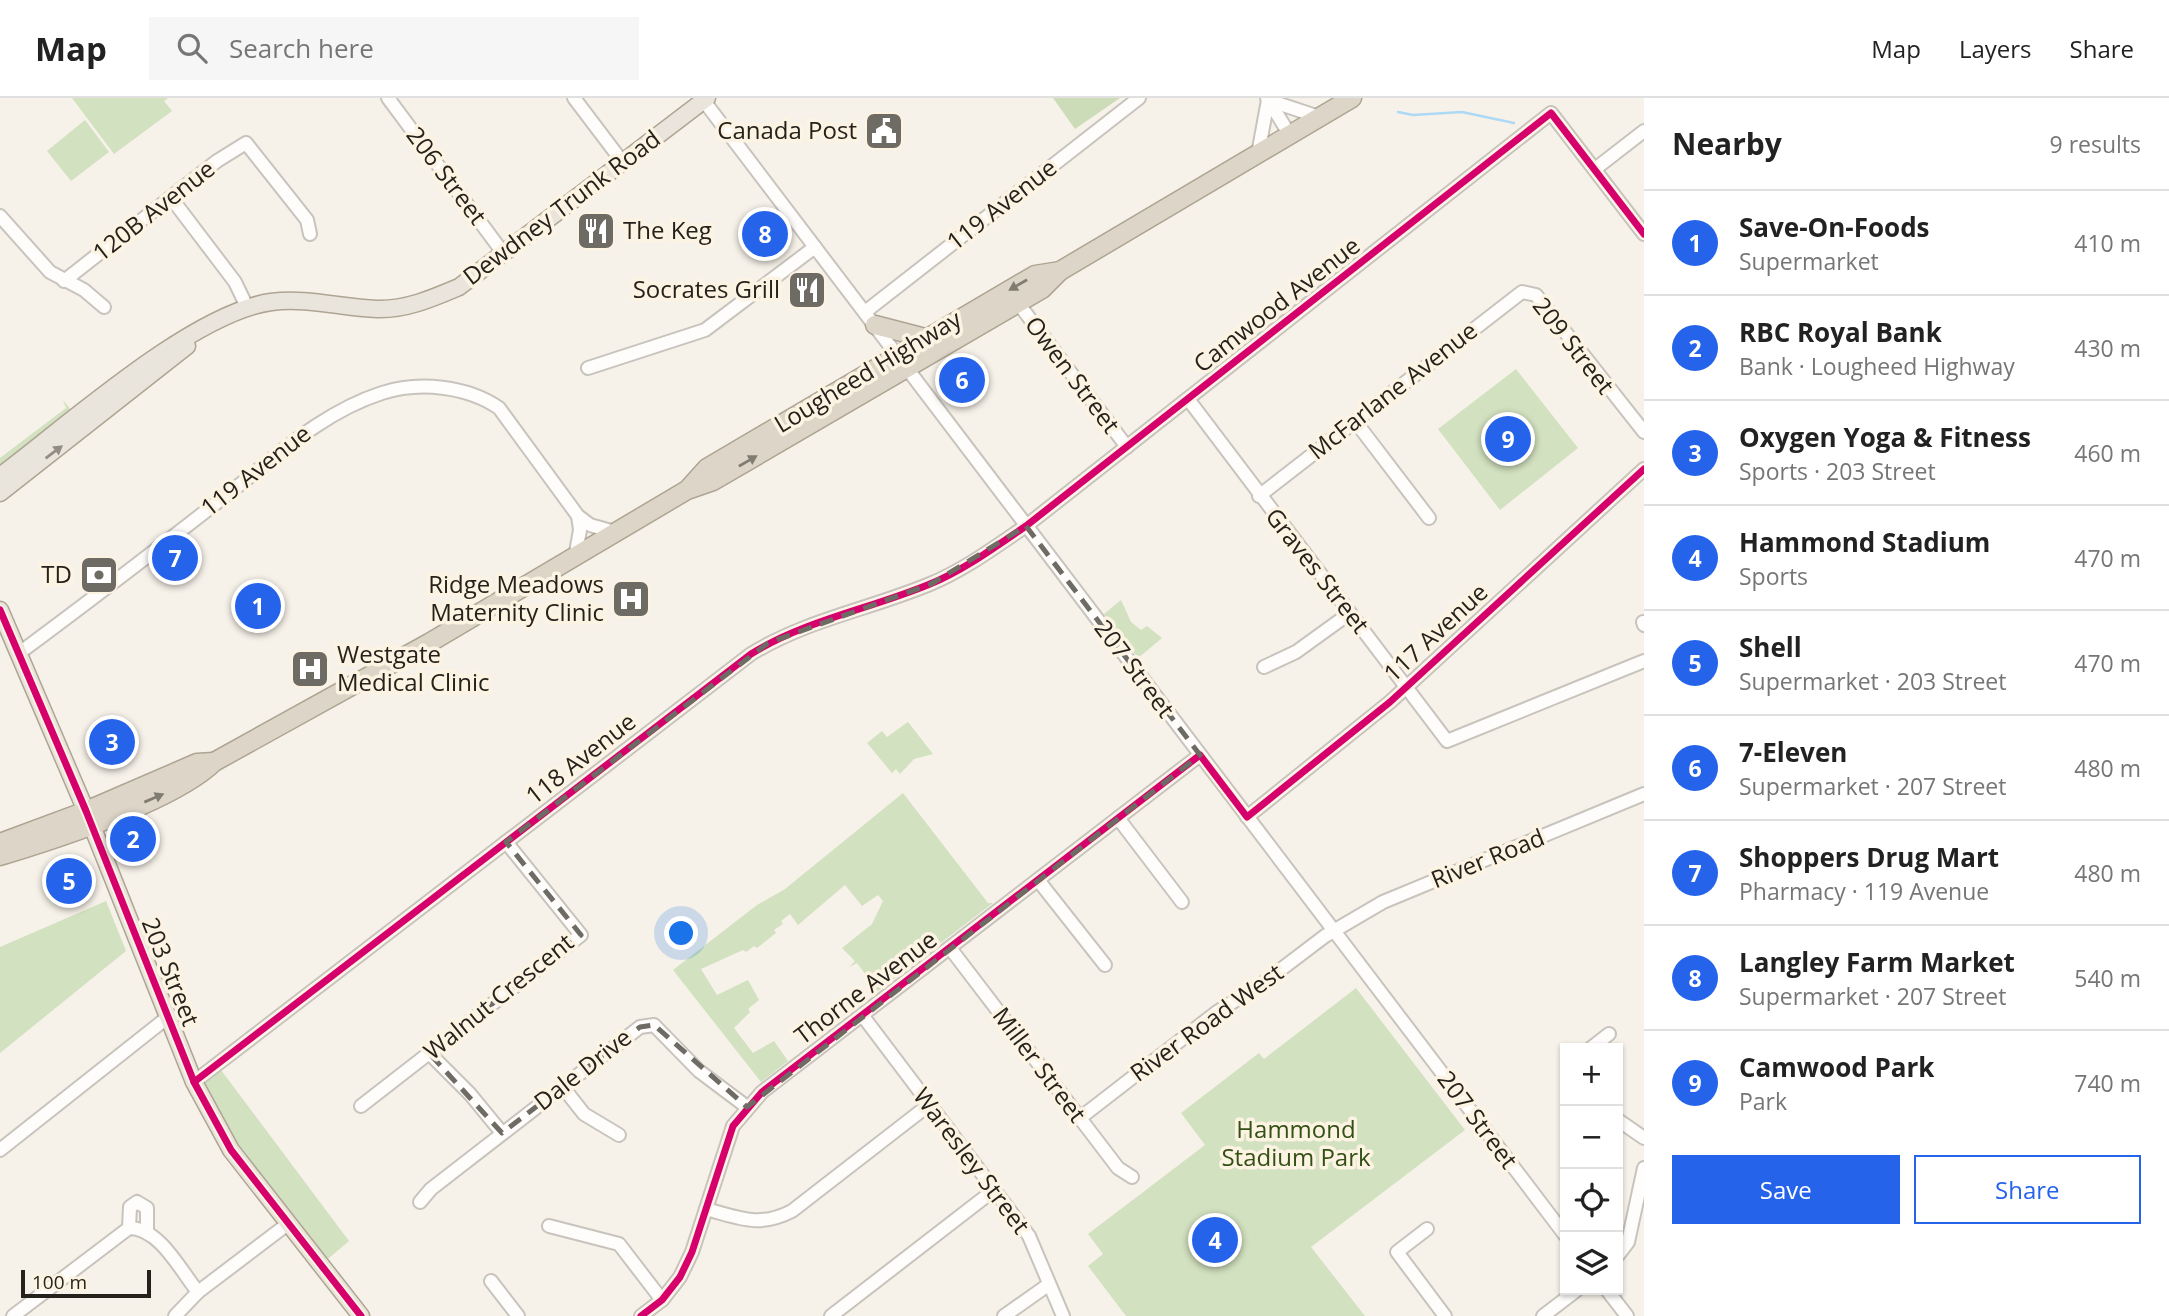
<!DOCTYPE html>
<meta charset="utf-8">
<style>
:root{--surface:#fff;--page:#f6f6f6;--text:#222;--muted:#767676;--line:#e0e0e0;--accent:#2563eb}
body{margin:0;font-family:"Open Sans",sans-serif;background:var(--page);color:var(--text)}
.controls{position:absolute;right:21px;bottom:21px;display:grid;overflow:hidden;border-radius:0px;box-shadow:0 2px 5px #0004}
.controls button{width:63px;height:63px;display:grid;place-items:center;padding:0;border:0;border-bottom:2px solid var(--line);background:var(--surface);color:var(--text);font:35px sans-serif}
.scale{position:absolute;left:21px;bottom:18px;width:130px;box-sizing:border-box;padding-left:7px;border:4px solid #25221c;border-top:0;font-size:19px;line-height:24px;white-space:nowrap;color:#25221c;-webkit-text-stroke:5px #fdf3e3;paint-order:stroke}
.you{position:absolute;left:682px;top:836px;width:24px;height:24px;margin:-18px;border:5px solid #fff;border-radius:50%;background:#1a73e8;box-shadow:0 0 0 10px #1a73e833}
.badge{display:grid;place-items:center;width:46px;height:46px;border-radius:50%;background:var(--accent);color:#fff;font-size:23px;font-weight:700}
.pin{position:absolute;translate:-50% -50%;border:4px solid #fff;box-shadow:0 2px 7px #0006}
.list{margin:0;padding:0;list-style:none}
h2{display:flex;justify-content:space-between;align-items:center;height:91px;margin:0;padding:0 28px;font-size:30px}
h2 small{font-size:23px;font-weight:400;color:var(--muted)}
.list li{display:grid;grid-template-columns:46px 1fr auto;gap:21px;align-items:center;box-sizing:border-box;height:105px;padding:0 28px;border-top:2px solid var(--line)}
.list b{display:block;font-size:26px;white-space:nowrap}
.list p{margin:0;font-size:23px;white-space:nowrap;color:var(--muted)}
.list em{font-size:23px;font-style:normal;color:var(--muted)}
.actions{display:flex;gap:14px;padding:21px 28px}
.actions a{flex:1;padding:16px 0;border:2px solid var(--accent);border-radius:0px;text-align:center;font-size:24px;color:var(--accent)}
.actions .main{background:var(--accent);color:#fff}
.icon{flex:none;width:38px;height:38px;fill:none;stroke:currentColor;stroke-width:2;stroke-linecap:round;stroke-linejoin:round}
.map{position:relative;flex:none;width:1644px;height:1218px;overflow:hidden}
header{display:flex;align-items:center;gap:42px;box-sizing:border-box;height:98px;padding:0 35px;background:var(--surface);border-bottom:2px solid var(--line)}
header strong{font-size:33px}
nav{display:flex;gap:38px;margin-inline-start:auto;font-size:24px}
.search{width:490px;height:63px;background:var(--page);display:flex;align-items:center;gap:18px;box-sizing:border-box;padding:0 24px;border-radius:0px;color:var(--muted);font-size:26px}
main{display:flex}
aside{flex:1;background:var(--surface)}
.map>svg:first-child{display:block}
.green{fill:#d2e1bf}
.forest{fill:#ccdcb8}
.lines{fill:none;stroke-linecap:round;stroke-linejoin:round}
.stream{stroke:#aed9f4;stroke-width:2.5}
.minor-casing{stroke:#c8c4bd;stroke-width:16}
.major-casing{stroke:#aea493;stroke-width:19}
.highway-casing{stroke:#aea493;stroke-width:21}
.minor{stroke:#fefdfc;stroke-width:12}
.major{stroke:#eae5dc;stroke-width:16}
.highway{stroke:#ddd5c7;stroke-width:18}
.cycleway-casing{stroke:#fdf3e3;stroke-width:11}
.cycleway{stroke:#d6006c;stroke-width:7}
.oneway{fill:#817c72}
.oneway2{fill:#918d86}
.marked{fill:none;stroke:#6e6b64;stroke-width:5;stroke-dasharray:14 9;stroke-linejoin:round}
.labels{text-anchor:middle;stroke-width:7;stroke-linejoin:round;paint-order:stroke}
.poi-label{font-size:24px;fill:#25221c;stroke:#fdf3e3;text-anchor:end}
.street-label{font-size:24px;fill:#25221c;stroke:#fdf3e3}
.park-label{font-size:24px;fill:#335115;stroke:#fdf3e3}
</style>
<header>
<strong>Map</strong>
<div class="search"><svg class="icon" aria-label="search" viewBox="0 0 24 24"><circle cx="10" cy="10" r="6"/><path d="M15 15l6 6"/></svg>Search here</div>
<nav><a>Map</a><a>Layers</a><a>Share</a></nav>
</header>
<main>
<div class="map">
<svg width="1644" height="1218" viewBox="0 0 1644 1218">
<rect width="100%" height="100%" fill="#f7f2e9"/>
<g class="green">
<path d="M 72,0 L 168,0 L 164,3 L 172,13 L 114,56 Z"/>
<path d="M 85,22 L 109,54 L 71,83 L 47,53 Z"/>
<path d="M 1516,271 L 1578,350 L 1500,412 L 1438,331 Z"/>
<path d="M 63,302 L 72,313 L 0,369 L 0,360 L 66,310 Z"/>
<path d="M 1121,502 L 1131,524 L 1141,532 L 1147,528 L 1162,540 L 1138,560 L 1104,516 Z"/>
<path d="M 908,624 L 933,656 L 914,661 L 900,676 L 896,671 L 892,675 L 867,645 L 882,633 L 887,639 Z"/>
<path d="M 903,695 L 988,805 L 993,805 L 878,893 L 857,865 L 849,869 L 855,863 L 842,850 L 872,826 L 883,803 L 878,797 L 862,808 L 845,787 L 798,827 L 790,816 L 781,823 L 783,826 L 774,832 L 776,835 L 757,850 L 754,848 L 746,854 L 743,852 L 701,871 L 717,897 L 748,882 L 759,902 L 748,911 L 750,914 L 734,930 L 753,955 L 774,943 L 788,963 L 761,984 L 673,872 L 757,807 L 785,791 Z"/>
<path d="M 106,803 L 126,853 L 0,955 L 0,849 Z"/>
<path d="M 1356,890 L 1465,1032 L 1311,1149 L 1365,1218 L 1126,1218 L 1088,1168 L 1103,1156 L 1088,1136 L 1205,1047 L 1181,1015 L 1259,955 L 1264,961 Z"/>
<path d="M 218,968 L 349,1143 L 322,1166 L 289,1125 L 194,984 Z"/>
</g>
<path class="forest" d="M 1053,0 L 1120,0 L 1075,31 Z"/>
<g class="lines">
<path class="stream" d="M 1398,14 L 1413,17 L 1462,14 L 1514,25"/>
<defs>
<g id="minor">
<path d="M 388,0 L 504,156"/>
<path d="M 574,0 L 624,66"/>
<path d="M 1267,0 L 1290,37"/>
<path d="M 1268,2 L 1319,19"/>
<path d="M 704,3 L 1565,1137"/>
<path d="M 1258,56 L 1268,2"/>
<path d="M 1595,71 L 1644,33"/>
<path d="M 172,101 L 235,184 L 247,209"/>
<path d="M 0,118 L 50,174 L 84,192 L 104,209"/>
<path d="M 64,183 L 217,63 L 246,45 L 307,122 L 310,136"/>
<path d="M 1018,205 L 1127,349"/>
<path d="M 865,214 L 1139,0"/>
<path d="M 588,270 L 705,232 L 815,149"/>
<path d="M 1188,301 L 1447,643 L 1644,563"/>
<path d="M 1355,323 L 1429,420"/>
<path d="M 1259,398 L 1522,194 L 1536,197 L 1644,334"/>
<path d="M 575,460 L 580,432 L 578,418"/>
<path d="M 1643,524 L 1644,527"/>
<path d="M 18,556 C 87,505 156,452 224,399 C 275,360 320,315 382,295 C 419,283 467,288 499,310 L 578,418 L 590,427 L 618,435"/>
<path d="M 1264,569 L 1296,554 L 1350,515"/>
<path d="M 1247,719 L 1390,604 L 1644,371"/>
<path d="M 1118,720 L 1182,804"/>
<path d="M 1038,782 L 1105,867"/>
<path d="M 950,850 L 1118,1070 L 1132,1079"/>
<path d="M 862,917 L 1029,1138 L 1063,1218"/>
<path d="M 1591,950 L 1609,936"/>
<path d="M 429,955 L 470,996 L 502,1035"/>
<path d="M 194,984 L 751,556 C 806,522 870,511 930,486 C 964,472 995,449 1026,428 L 1551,15 L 1644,136"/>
<path d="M 562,988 L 584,1016 L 619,1037"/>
<path d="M 361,1008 L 581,837 L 506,744"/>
<path d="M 1080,1020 L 1217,914 L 1263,885 L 1325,838 L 1383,804 L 1644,696"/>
<path d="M 1618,1022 L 1644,1040"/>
<path d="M 0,1052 L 168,919"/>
<path d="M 420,1104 L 431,1091 L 640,929 L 654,927 L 699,973 L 747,1009"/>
<path d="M 706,1111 C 740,1120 759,1130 792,1113 L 930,1006"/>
<path d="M 549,1128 L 619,1146 L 662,1202"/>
<path d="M 129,1130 L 130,1109 L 137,1104 L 147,1110 L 147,1133"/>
<path d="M 1427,1131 L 1397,1154 L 1445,1218"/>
<path d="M 1618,1157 L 1628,1144 L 1644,1070"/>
<path d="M 491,1183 L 518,1218"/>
<path d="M 1607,1192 L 1627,1218"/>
<path d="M 13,1218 L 129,1130 C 160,1130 180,1172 198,1194"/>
<path d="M 175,1218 L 198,1194 L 289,1125"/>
<path d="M 641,1218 L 662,1202 L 680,1179 L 692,1154 L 733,1028 L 762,994 L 1200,657"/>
<path d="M 831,1218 L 994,1092"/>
<path d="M 1004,1218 L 1048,1187"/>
<path d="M 1543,1218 L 1577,1192"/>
</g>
<g id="major">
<path d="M 0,378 C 67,328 192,215 271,204 C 307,199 342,210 377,211 C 406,212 433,200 459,189 L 707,0"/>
<path d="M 0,395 L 187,248"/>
<path d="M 0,512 L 86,713 L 194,984 L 231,1052 L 361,1218"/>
</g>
<g id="highway">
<path d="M 875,227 L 925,240"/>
<path d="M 689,390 L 707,370 L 1035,177 L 1060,173"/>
<path d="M 0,745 L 86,713 L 197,665 L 214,664"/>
<path d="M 0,758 C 56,741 174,703 214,664 L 429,545 L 687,392 L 713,383 L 1042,191 L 1060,173 L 1352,0"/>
</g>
</defs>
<use href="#minor" class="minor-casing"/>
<use href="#major" class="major-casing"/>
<use href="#highway" class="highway-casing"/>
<use href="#minor" class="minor"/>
<use href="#major" class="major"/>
<use href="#highway" class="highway"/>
<defs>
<g id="cycleway">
<path d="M 0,512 L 86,713 L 194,984 L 231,1052 L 361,1218"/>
<path d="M 194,984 L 751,556 C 806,522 870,511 930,486 C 964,472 995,449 1026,428 L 1551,15 L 1644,136"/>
<path d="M 641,1218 L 662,1202 L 680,1179 L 692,1154 L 733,1028 L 762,994 L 1200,657 L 1247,719 L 1390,604 L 1644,371"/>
</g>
</defs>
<use href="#cycleway" class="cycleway-casing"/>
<use href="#cycleway" class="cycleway"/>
</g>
<defs><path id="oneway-solid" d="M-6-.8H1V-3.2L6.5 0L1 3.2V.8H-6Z" transform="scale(1.75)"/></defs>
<g class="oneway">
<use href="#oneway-solid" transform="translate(1018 187) rotate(150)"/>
<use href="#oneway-solid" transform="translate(748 363) rotate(-30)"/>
<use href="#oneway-solid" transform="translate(154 700) rotate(-23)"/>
</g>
<use class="oneway2" href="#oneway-solid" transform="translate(54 354) rotate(-37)"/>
<path class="marked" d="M 1026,428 L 1200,657 L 747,1009 L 654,927 L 640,929 L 502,1035 L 429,955 L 581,837 L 506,744 L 768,545 L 931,486 Z"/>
<defs>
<symbol id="civic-square" viewBox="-11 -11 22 22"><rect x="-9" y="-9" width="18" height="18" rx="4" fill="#6e6b64" stroke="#fdf3e3"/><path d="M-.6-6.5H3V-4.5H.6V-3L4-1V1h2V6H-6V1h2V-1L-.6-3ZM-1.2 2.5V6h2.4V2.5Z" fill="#fff"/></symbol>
<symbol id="restaurant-square" viewBox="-11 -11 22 22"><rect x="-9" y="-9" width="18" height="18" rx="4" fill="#6e6b64" stroke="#fdf3e3"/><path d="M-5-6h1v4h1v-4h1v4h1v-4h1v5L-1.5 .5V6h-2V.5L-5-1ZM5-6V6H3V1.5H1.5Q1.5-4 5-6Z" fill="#fff"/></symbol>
<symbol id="bank-square" viewBox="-11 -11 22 22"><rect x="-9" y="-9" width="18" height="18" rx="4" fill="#6e6b64" stroke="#fdf3e3"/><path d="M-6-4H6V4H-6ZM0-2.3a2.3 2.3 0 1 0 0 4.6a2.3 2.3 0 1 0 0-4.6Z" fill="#fff"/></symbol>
<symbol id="hospital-square" viewBox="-11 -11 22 22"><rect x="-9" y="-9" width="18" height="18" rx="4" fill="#6e6b64" stroke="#fdf3e3"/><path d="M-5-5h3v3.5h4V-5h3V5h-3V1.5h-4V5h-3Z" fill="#fff"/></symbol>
</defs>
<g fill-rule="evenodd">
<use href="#civic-square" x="862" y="11" width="44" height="44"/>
<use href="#restaurant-square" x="574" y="111" width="44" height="44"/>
<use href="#restaurant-square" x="785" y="170" width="44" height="44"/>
<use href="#bank-square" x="77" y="455" width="44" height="44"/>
<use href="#hospital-square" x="609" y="479" width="44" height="44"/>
<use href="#hospital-square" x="288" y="549" width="44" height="44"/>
</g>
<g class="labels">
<g class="poi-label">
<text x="857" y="41">Canada Post</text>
<text x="623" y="141" text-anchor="start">The Keg</text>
<text x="780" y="200">Socrates Grill</text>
<text x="72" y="485">TD</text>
<text x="604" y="495">Ridge Meadows<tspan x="604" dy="28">Maternity Clinic</tspan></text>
<text x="337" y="565" text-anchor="start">Westgate<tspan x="337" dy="28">Medical Clinic</tspan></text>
</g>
<g class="street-label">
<text transform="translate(446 78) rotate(53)" y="8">206 Street</text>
<text transform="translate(1002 107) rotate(-38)" y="8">119 Avenue</text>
<text transform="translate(562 110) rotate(-37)" y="8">Dewdney Trunk Road</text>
<text transform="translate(154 113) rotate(-38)" y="8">120B Avenue</text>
<text transform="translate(1277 207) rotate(-38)" y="8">Camwood Avenue</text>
<text transform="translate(1573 248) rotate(52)" y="8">209 Street</text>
<text transform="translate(868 274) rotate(-31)" y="8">Lougheed Highway</text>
<text transform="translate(1072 277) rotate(53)" y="8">Owen Street</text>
<text transform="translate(1393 293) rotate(-38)" y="8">McFarlane Avenue</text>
<text transform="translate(256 373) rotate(-38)" y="8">119 Avenue</text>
<text transform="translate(1317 473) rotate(52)" y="8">Graves Street</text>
<text transform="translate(1436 535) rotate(-43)" y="8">117 Avenue</text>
<text transform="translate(1134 571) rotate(53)" y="8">207 Street</text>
<text transform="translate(581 661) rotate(-38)" y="8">118 Avenue</text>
<text transform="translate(1488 761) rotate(-22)" y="8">River Road</text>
<text transform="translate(170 874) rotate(68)" y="8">203 Street</text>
<text transform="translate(866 890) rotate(-37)" y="8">Thorne Avenue</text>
<text transform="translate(499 899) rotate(-39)" y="8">Walnut Crescent</text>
<text transform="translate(1207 925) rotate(-36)" y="8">River Road West</text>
<text transform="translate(1039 967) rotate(53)" y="8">Miller Street</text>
<text transform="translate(583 972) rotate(-38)" y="8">Dale Drive</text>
<text transform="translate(1477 1022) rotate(53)" y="8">207 Street</text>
<text transform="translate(971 1063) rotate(53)" y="8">Waresley Street</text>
</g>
<g class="park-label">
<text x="1296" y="1040">Hammond<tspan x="1296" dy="28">Stadium Park</tspan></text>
</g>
</g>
</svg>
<div class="controls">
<button>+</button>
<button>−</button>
<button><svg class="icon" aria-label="locate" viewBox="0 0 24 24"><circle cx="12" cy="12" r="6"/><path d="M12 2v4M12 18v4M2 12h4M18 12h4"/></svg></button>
<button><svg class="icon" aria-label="layers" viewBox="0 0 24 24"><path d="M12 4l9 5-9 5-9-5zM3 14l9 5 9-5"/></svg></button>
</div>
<div class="scale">100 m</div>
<div class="you"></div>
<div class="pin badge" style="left:258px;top:508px">1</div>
<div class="pin badge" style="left:133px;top:741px">2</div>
<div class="pin badge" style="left:112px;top:644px">3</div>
<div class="pin badge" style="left:1215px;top:1142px">4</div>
<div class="pin badge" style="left:69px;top:783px">5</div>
<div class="pin badge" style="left:962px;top:282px">6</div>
<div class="pin badge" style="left:175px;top:460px">7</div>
<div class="pin badge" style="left:765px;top:136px">8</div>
<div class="pin badge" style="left:1508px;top:341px">9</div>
</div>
<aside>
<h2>Nearby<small>9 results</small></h2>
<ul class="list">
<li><span class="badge">1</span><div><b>Save-On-Foods</b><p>Supermarket</p></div><em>410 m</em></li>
<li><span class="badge">2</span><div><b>RBC Royal Bank</b><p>Bank · Lougheed Highway</p></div><em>430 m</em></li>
<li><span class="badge">3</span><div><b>Oxygen Yoga &amp; Fitness</b><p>Sports · 203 Street</p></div><em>460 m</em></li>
<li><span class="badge">4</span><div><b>Hammond Stadium</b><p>Sports</p></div><em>470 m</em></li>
<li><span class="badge">5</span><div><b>Shell</b><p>Supermarket · 203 Street</p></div><em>470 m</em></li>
<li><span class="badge">6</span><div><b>7-Eleven</b><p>Supermarket · 207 Street</p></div><em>480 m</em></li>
<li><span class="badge">7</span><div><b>Shoppers Drug Mart</b><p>Pharmacy · 119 Avenue</p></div><em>480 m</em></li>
<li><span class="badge">8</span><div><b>Langley Farm Market</b><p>Supermarket · 207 Street</p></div><em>540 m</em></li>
<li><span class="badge">9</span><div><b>Camwood Park</b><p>Park</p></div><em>740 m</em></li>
</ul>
<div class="actions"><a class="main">Save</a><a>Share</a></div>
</aside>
</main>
